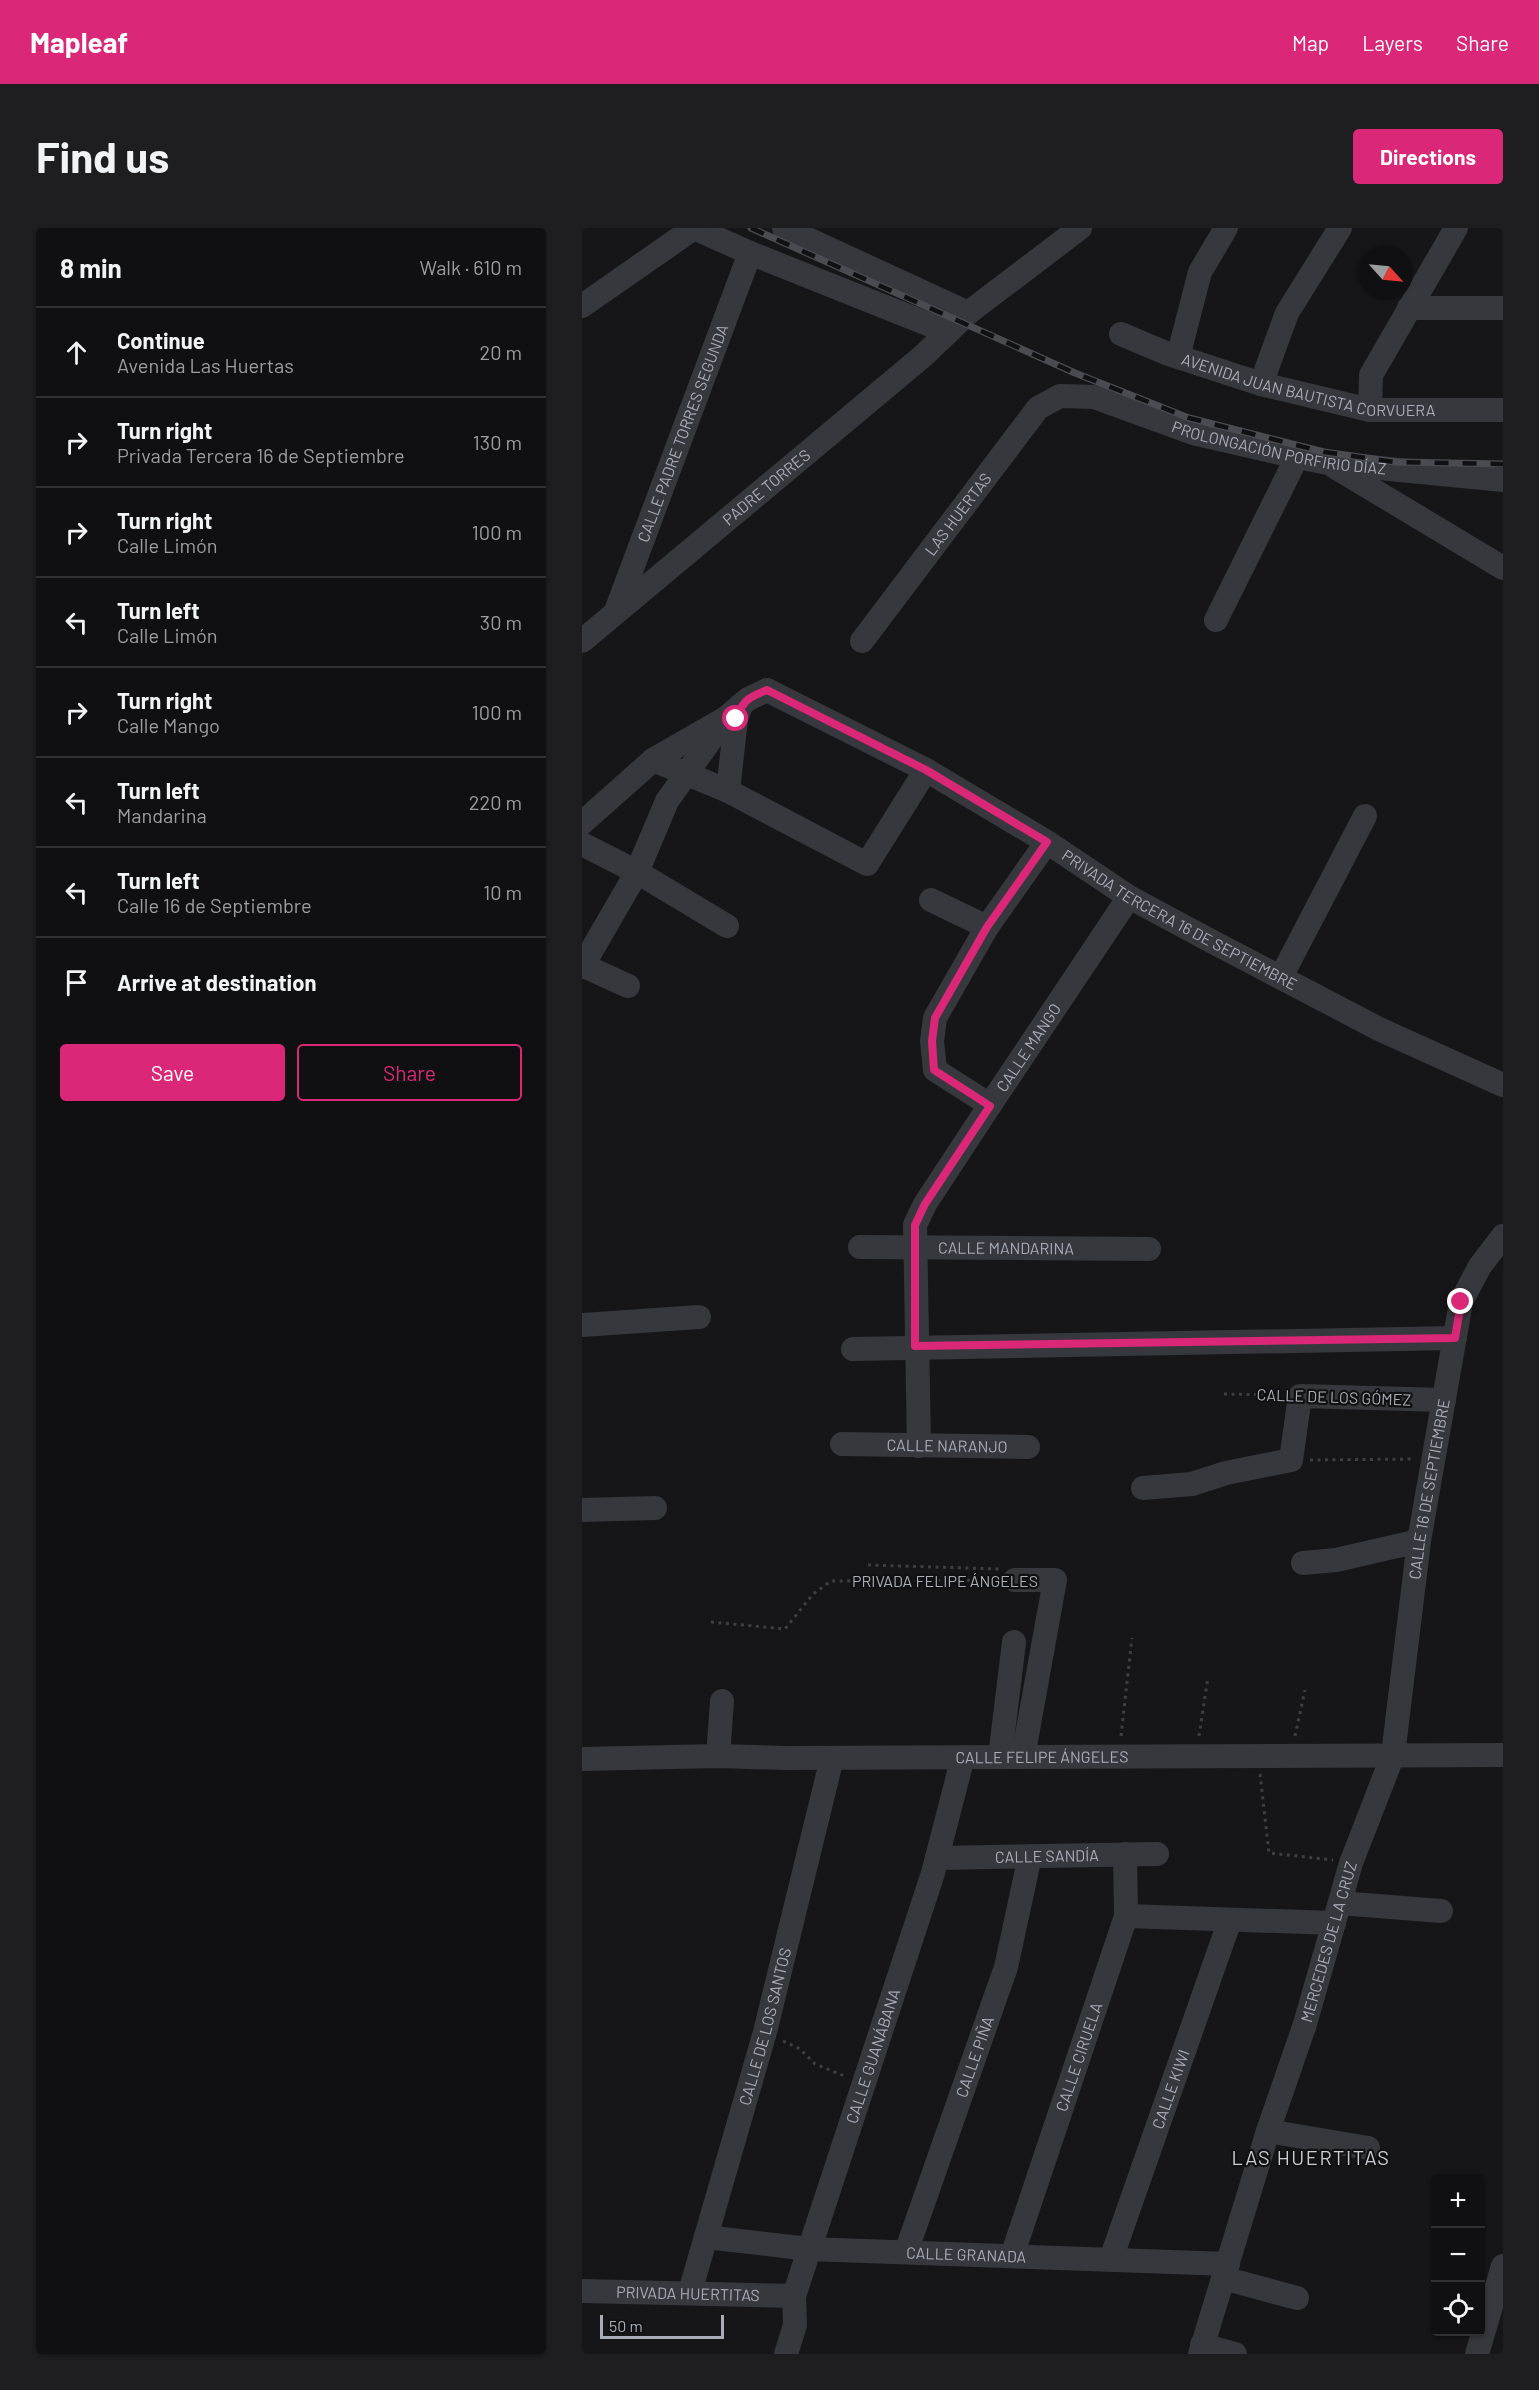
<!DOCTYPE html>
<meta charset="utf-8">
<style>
:root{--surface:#101012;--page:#1e1e20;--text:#f1f3f6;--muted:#9c9d9f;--line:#303032;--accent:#db2777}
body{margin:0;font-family:Barlow,sans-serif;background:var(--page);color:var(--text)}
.controls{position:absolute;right:18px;bottom:18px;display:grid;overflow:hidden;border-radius:6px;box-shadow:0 2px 4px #0004}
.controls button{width:54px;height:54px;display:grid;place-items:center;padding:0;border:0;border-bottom:2px solid var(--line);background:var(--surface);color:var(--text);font:30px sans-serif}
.compass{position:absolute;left:777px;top:18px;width:54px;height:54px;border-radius:50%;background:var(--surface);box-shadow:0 2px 4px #0004;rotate:117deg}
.scale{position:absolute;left:18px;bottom:15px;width:124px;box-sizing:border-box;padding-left:6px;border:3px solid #a8adb8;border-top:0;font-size:16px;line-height:21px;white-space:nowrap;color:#a8adb8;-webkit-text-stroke:4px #111113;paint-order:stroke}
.stop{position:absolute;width:18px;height:18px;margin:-14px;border:4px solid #db2777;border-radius:50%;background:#fff}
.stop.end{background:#db2777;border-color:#fff;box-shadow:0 2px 6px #0008}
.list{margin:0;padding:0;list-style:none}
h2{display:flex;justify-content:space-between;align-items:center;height:78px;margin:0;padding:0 24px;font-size:26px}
h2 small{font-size:20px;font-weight:400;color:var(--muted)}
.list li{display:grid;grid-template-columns:39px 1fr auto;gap:18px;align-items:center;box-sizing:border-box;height:90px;padding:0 24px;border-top:2px solid var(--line)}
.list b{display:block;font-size:22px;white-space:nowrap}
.list p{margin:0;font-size:20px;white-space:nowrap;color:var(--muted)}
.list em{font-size:20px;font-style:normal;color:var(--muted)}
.actions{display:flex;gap:12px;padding:18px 24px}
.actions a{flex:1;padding:14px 0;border:2px solid var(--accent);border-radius:6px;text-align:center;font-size:21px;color:var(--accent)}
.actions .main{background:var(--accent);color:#fff}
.icon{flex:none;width:33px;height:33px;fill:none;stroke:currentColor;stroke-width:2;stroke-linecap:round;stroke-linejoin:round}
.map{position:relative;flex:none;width:921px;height:2126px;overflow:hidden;border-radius:6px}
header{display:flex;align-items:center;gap:36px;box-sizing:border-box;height:84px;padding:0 30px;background:var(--accent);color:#fff}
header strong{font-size:28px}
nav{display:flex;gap:33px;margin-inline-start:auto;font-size:21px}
.intro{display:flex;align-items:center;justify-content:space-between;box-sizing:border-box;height:144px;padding:0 36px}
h1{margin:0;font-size:42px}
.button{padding:15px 27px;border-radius:6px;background:var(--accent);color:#fff;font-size:21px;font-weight:700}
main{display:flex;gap:36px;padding:0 36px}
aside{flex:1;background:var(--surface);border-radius:6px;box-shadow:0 2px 4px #0004}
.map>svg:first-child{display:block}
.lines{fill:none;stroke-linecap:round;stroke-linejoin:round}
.path{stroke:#3d3f44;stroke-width:3;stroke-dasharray:3 4.5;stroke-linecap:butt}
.minor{stroke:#37383d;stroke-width:24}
.rail-casing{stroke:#4a4c52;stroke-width:7}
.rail{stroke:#111113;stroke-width:4.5;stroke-dasharray:14;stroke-linecap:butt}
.route{stroke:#db2777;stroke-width:8}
.labels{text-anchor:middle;stroke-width:4.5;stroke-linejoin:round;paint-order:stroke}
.street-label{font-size:16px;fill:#a8adb8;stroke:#111113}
.quarter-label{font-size:20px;letter-spacing:1.5px;fill:#c9ccd4;stroke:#111113}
</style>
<header>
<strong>Mapleaf</strong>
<nav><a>Map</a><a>Layers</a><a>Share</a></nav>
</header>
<div class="intro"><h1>Find us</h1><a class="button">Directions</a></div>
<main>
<aside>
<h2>8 min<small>Walk · 610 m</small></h2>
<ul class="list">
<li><svg class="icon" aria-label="ahead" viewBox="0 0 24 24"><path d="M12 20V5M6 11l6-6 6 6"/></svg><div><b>Continue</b><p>Avenida Las Huertas</p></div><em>20 m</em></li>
<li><svg class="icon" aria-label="right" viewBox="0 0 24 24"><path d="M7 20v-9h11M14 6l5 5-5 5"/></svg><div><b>Turn right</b><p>Privada Tercera 16 de Septiembre</p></div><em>130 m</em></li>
<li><svg class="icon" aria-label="right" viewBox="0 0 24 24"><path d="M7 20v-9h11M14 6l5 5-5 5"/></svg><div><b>Turn right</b><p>Calle Limón</p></div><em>100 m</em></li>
<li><svg class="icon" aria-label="left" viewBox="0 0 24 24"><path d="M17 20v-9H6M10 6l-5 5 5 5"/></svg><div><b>Turn left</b><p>Calle Limón</p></div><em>30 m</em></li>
<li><svg class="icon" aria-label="right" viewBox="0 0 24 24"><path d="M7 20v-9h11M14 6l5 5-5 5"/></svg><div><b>Turn right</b><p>Calle Mango</p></div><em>100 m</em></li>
<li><svg class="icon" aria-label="left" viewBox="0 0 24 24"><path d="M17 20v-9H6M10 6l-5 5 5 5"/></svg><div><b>Turn left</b><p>Mandarina</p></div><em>220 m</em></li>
<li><svg class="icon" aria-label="left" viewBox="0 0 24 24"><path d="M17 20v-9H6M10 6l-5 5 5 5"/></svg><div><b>Turn left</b><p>Calle 16 de Septiembre</p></div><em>10 m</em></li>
<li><svg class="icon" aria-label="arrive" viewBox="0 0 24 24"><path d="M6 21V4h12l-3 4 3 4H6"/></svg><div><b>Arrive at destination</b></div></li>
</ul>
<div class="actions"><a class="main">Save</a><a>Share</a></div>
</aside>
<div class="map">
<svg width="921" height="2126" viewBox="0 0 921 2126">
<rect width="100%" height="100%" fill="#161618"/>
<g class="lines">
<g class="path">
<path d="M 642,1166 L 698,1167"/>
<path d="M 728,1232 L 832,1231"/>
<path d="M 286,1337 L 417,1341"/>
<path d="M 129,1394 L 203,1401 L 231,1366 L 249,1353 L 415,1352"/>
<path d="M 539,1508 L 550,1410"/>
<path d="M 617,1508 L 626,1449"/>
<path d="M 713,1508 L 723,1462"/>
<path d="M 678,1546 L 687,1625 L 751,1632"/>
<path d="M 201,1813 L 218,1821 L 233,1836 L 265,1849"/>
</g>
<g class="minor">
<path d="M 112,0 L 168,25 L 366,104"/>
<path d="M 202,0 L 386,85"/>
<path d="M 0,78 L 112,0"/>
<path d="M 827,80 L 921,80"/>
<path id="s1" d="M 539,106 L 584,125 L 679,156 L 788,182 L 921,182"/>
<path d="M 596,129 L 618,44 L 644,0"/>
<path d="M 679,156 L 705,85 L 758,0"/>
<path d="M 788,182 L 789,147 L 874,0"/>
<path d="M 753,239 L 921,340"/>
<path id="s2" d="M 34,383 L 168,25"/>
<path d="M 634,392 L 715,229"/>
<path id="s3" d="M 0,413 L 341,128 L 386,85 L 498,0"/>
<path id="s4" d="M 280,413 L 456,180 L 478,168 L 512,169 L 611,205 L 715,229 L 746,235 L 921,252"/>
<path d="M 71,532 L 146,563 L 285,636 L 344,542"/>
<path d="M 146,563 L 154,491 L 159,477"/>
<path id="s5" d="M 0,595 L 71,532 L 144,490 L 166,471 L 185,462 L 344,542 L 465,614 L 547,669 L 629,713 L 797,801 L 921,857"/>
<path d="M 0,616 L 55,644 L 145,698"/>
<path d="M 349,672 L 405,699"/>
<path d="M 0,737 L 46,758"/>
<path d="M 0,739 L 55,644 L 85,573 L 139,497"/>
<path d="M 699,749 L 783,588"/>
<path d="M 408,877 L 353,842 L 350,813 L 353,790 L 405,699 L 465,614"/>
<path id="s6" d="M 278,1019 L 567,1021"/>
<path d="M 0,1097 L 117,1089"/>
<path d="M 271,1121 L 873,1110"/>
<path id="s7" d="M 260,1216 L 446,1219"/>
<path id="s8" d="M 337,1218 L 333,997 L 343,976 L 408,877 L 547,669"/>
<path d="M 561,1260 L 610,1256 L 644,1245 L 709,1232 L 718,1168 L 862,1172"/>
<path d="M 0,1282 L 73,1280"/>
<path d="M 721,1335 L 754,1332 L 837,1313"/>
<path d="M 433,1352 L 473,1352 L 441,1529"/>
<path d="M 136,1528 L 140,1473"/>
<path d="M 418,1529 L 432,1414"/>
<path id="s9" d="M 0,1531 L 136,1528 L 203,1530 L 921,1527"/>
<path id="s10" d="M 355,1630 L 575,1626"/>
<path d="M 758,1675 L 859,1683"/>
<path d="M 544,1688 L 752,1695"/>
<path d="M 686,1903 L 786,1920"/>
<path id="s11" d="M 124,2009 L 227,2021 L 646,2036"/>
<path id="s12" d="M 324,2024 L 424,1739 L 448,1628"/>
<path id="s13" d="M 430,2028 L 544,1688 L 543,1626"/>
<path id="s14" d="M 529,2031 L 648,1692"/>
<path d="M 641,2050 L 715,2070"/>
<path id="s15" d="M 0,2063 L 212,2068"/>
<path id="s16" d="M 108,2064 L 183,1804 L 250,1530"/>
<path d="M 620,2117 L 653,2126"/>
<path id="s17" d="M 204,2126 L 213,2097 L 212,2068 L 351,1645 L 381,1529"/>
<path id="s18" d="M 618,2126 L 686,1903 L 723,1796 L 769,1635 L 811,1527 L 837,1313 L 879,1074 L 898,1038 L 921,1008"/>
<path d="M 895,2126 L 921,2038"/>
</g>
<defs>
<path id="rail" d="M 169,0 L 493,145 L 607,190 L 742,224 L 813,234 L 921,236"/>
</defs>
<use href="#rail" class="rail-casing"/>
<use href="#rail" class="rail"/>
</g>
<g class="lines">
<path class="route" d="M 154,491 C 161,472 167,469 185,462 L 344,542 L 465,614 L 405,699 L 353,790 L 350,813 L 352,842 L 408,878 L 343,976 L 333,997 L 333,1118 L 873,1110 L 879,1074"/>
</g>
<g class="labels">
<g class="street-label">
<text dy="6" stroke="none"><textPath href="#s1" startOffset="196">AVENIDA JUAN BAUTISTA CORVUERA</textPath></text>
<text dy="6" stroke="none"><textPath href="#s2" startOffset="190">CALLE PADRE TORRES SEGUNDA</textPath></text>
<text dy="6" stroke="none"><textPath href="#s4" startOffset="544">PROLONGACIÓN PORFIRIO DÍAZ</textPath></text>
<text dy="6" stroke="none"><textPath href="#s3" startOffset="240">PADRE TORRES</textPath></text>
<text dy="6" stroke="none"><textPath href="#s4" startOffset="159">LAS HUERTAS</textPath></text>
<text dy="6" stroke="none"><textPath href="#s5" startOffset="702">PRIVADA TERCERA 16 DE SEPTIEMBRE</textPath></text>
<text dy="6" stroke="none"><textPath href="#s8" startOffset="432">CALLE MANGO</textPath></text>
<text dy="6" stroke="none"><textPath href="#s6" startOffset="146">CALLE MANDARINA</textPath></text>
<text transform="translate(752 1169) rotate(2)" y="6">CALLE DE LOS GÓMEZ</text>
<text dy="6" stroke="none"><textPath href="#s7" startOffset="105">CALLE NARANJO</textPath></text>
<text dy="6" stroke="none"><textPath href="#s18" startOffset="898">CALLE 16 DE SEPTIEMBRE</textPath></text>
<text x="363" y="1359">PRIVADA FELIPE ÁNGELES</text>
<text dy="6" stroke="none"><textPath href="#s9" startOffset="460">CALLE FELIPE ÁNGELES</textPath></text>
<text dy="6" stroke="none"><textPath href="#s10" startOffset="110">CALLE SANDÍA</textPath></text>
<text dy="6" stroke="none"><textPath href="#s18" startOffset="432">MERCEDES DE LA CRUZ</textPath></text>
<text dy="6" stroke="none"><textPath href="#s16" startOffset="276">CALLE DE LOS SANTOS</textPath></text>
<text dy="6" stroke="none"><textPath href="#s17" startOffset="312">CALLE GUANÁBANA</textPath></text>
<text dy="6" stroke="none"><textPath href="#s12" startOffset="207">CALLE PIÑA</textPath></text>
<text dy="6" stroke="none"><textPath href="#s13" startOffset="210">CALLE CIRUELA</textPath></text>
<text dy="6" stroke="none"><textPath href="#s14" startOffset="180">CALLE KIWI</textPath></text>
<text dy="6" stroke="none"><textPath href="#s11" startOffset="261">CALLE GRANADA</textPath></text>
<text dy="6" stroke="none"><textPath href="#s15" startOffset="106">PRIVADA HUERTITAS</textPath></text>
</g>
<g class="quarter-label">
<text x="729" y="1937">LAS HUERTITAS</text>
</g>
</g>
</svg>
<div class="controls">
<button>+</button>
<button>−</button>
<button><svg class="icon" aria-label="locate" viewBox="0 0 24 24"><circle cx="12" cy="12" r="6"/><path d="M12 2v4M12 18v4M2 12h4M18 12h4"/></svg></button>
</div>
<svg class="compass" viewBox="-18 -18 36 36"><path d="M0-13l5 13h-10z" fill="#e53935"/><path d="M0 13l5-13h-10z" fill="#9c9d9f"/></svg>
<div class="scale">50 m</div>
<div class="stop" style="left:154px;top:491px"></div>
<div class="stop end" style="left:879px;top:1074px"></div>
</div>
</main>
